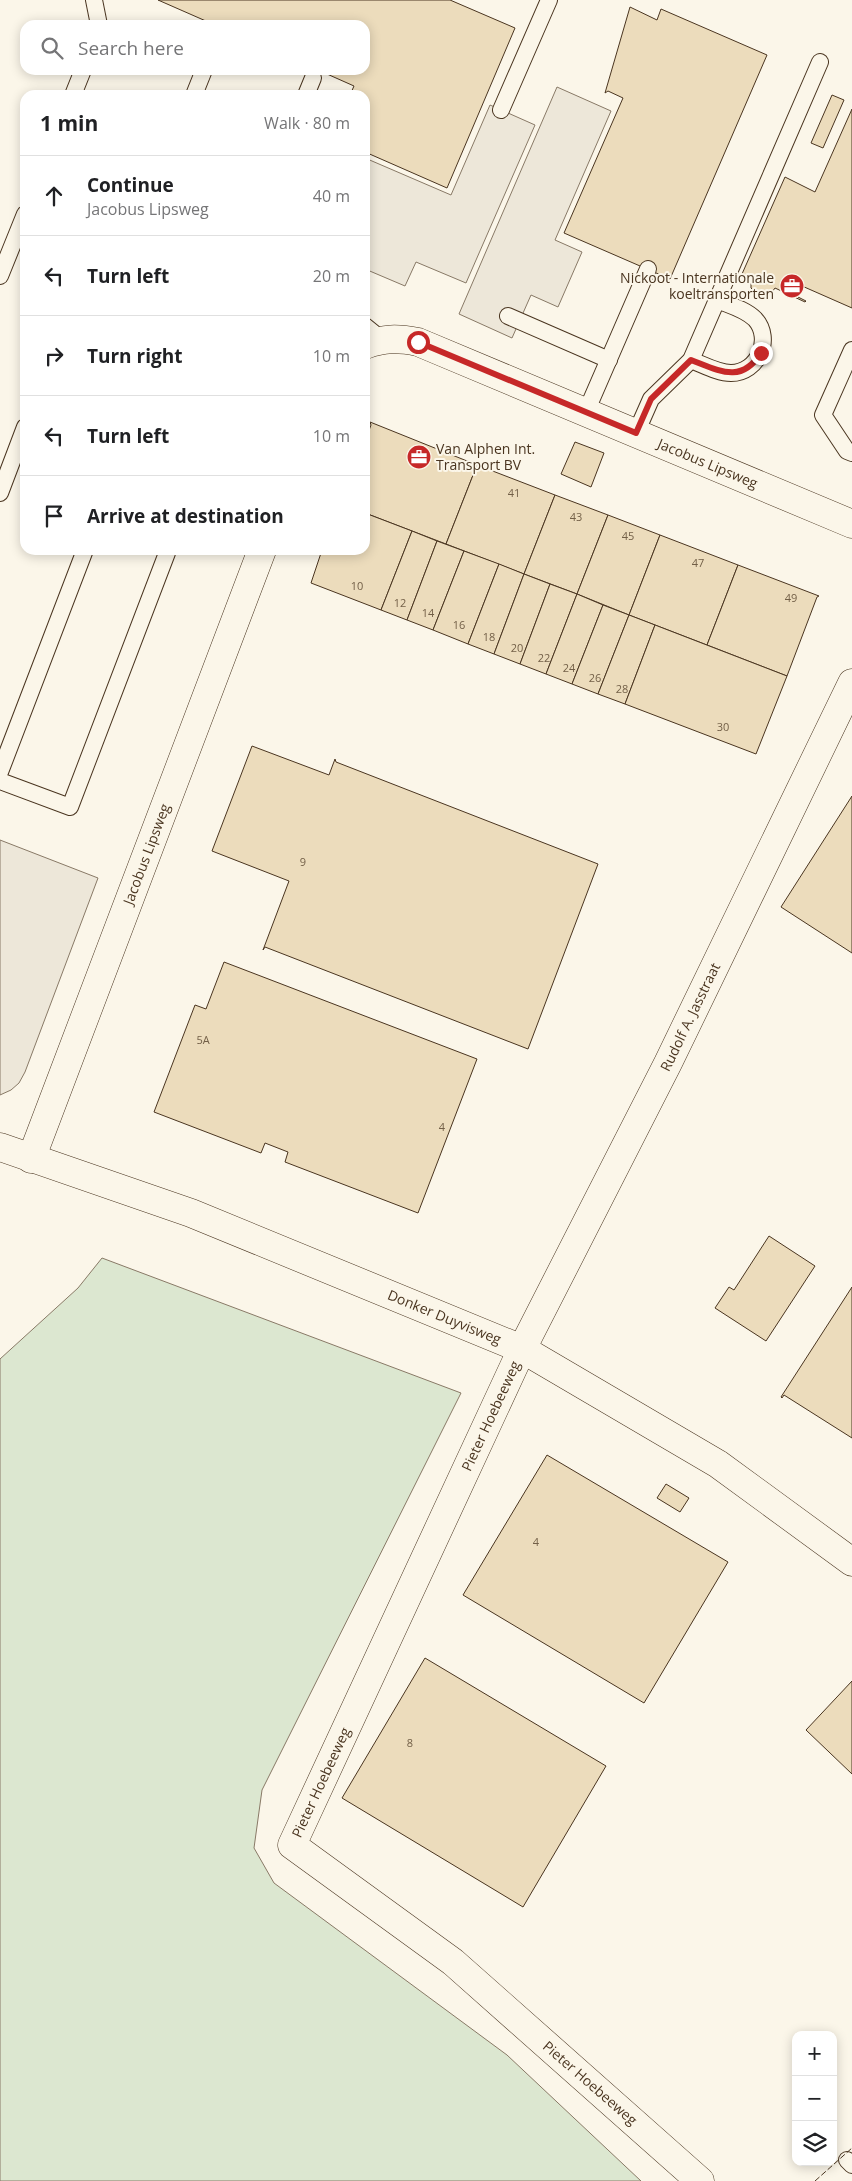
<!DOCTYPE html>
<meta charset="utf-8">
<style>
:root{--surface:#fff;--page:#f6f6f6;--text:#202124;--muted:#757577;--line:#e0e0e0}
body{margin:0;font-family:"Open Sans",sans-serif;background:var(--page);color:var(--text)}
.controls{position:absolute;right:15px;bottom:15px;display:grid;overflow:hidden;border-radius:10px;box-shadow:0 2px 12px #0003}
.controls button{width:45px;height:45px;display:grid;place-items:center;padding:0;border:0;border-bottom:1px solid var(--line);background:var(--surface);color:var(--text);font:25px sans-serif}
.stop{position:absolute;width:15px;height:15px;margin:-11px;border:4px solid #c62828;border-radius:50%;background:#fff}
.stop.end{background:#c62828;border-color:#fff;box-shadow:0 1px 5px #0008}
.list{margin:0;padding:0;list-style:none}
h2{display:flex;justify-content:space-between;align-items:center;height:65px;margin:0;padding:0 20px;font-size:21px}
h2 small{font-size:16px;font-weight:400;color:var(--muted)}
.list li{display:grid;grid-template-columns:32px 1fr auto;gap:15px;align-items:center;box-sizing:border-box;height:80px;padding:0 20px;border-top:1px solid var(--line)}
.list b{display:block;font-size:19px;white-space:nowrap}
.list p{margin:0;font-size:16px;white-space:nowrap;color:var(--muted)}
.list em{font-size:16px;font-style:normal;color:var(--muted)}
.icon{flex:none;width:28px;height:28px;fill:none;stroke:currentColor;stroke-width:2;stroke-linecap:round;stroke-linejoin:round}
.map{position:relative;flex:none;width:852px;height:2181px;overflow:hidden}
.search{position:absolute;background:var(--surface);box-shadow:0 2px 12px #0003;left:20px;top:20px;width:350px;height:55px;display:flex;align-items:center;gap:12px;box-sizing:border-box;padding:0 18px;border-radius:15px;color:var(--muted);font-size:19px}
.panel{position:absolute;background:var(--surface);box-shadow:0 2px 12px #0003;left:20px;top:90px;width:350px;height:465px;border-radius:15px}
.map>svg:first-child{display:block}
.green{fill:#dce7d0;stroke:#887966}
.parking{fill:#ede7d9;stroke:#887966}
.building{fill:#ecdcbc;stroke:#4a3520}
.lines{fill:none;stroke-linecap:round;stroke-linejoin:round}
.service-casing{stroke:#4a3520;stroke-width:18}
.minor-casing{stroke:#4a3520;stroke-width:29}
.service{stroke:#fbf6e9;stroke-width:16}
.minor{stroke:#fbf6e9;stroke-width:28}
.fence{stroke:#4a3520;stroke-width:1;stroke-dasharray:6 2.5;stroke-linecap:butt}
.route{stroke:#c62828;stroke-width:6}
.labels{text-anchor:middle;stroke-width:4;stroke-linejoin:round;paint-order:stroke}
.number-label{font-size:11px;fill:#725f47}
.poi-label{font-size:14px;fill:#4a3520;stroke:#fbf6e9;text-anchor:end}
.street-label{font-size:14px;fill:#4a3520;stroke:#fbf6e9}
</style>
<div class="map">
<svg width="852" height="2181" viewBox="0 0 852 2181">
<rect width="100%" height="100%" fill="#fbf6e9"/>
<path class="green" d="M 102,1258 L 461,1393 L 262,1790 L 254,1848 L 274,1883 L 507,2055 L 641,2181 L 0,2181 L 0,1359 L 78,1288 Z"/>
<g class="parking">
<path d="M 557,87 L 611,111 L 555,240 L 582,252 L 558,307 L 531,295 L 512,338 L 459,314 Z"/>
<path d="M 490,105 L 535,125 L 466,283 L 416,262 L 405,286 L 365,269 L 365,158 L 451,195 Z"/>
<path d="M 0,840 L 98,878 L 25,1072 L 19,1083 L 11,1090 L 0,1095 Z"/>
</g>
<g class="building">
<path d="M 158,0 L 450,0 L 515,28 L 447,188 L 365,152 L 365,95 L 350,95 L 354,86 L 318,70 L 365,70 L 365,25 L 215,25 Z"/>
<path d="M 630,7 L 657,20 L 661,9 L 767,55 L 670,279 L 564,233 L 623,98 L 608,91 L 605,93 Z"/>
<path d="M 832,95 L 844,100 L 823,148 L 811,143 Z"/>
<path d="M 852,109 L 852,308 L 802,286 L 798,297 L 806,301 L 805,302 L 775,288 L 769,296 L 758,295 L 751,288 L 751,278 L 742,274 L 785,177 L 815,192 Z"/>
<path d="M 370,422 L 477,465 L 446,544 L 365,513 L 365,441 L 371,425 Z"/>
<path d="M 575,442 L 604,453 L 591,487 L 561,474 Z"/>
<path d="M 477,465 L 555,495 L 524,574 L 446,544 Z"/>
<path d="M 555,495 L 608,515 L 577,594 L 524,574 Z"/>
<path d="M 365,513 L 412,531 L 381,610 L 311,583 L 322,550 L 365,550 Z"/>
<path d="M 608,515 L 660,535 L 629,615 L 577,594 Z"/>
<path d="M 412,531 L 437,541 L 407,620 L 381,610 Z"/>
<path d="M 660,535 L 738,565 L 707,645 L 629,615 Z"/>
<path d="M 437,541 L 464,551 L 433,630 L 407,620 Z"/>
<path d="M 464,551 L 499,564 L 468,644 L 433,630 Z"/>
<path d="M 499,564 L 524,574 L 494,654 L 468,644 Z"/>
<path d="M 738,565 L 819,596 L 817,597 L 787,676 L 707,645 Z"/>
<path d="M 524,574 L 550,584 L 520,664 L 494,654 Z"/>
<path d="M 550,584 L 577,594 L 546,674 L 520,664 Z"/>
<path d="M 577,594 L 603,605 L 572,684 L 546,674 Z"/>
<path d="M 603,605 L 629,615 L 598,694 L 572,684 Z"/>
<path d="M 629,615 L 655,625 L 625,704 L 598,694 Z"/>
<path d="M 655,625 L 787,676 L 756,754 L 625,704 Z"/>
<path d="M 252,746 L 329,775 L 335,759 L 336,762 L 598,864 L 528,1049 L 265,947 L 263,950 L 289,881 L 212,851 Z"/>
<path d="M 852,796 L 852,953 L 781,907 Z"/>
<path d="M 224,962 L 477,1059 L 418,1213 L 285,1162 L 288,1152 L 265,1143 L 261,1153 L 154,1112 L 195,1005 L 206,1009 Z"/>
<path d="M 769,1236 L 815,1266 L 766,1341 L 715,1308 L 729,1287 L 734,1290 Z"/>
<path d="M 852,1287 L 852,1438 L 784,1395 L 782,1398 L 781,1397 Z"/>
<path d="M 547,1455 L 728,1562 L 644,1703 L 463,1595 Z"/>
<path d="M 666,1484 L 689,1498 L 680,1512 L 657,1498 Z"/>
<path d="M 425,1658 L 606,1766 L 523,1907 L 342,1798 Z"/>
<path d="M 852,1681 L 852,1774 L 806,1730 Z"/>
</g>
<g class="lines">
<defs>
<g id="service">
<path d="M 94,0 L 99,25"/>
<path d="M 73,95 L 83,70"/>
<path d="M 194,95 L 204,70"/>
<path d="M 306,95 L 313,78"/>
<path d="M 501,110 L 549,0"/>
<path d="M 0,276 L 25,214"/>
<path d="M 508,316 L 609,360"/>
<path d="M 365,326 L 381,339"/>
<path d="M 852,350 L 823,415 L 847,451 L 852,453"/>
<path d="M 691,360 C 704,365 718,373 731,373 C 758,373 773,339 755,319 C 745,309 729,305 717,300"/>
<path d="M 586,412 L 648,269"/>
<path d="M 636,433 L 651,399 L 691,360 L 820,62"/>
<path d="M 0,493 L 25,427"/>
<path d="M 0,772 L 85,550"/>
<path d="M 0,781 L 70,807 L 167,553 L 166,550"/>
<path d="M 847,2160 L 852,2165"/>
</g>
<g id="minor">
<path id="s1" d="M 365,345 C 384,338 398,338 418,342 L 852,524"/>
<path id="s2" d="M 0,1147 L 191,1213 L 522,1349 L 718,1464 L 852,1562"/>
<path id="s3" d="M 31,1159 L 262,550"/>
<path id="s4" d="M 700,2181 L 453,1962 L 292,1845 L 522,1349 L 668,1063 L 852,683"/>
</g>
</defs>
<use href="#service" class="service-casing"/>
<use href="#minor" class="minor-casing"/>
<use href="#service" class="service"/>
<use href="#minor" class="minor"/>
<path class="fence" d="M 815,2181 L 852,2148"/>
</g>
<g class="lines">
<path class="route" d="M 418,342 L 636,433 L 651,399 L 691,360 C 720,371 741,384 761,353"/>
</g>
<defs>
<symbol id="office-disc" viewBox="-11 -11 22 22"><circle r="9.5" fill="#c62828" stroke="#fbf6e9"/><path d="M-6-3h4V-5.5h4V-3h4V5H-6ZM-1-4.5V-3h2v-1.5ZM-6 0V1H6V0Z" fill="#fff"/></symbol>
</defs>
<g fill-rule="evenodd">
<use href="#office-disc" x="778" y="272" width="28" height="28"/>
<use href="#office-disc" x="405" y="443" width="28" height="28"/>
</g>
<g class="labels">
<g class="number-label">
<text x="514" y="497">41</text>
<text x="576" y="521">43</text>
<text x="628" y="540">45</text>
<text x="698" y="567">47</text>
<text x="357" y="590">10</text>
<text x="791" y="602">49</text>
<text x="400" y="607">12</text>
<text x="428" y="617">14</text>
<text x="459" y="629">16</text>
<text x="489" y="641">18</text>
<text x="517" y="652">20</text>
<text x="544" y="662">22</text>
<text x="569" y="672">24</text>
<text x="595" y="682">26</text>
<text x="622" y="693">28</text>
<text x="723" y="731">30</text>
<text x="303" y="866">9</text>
<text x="203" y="1044">5A</text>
<text x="442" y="1131">4</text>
<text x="536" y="1546">4</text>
<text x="410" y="1747">8</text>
</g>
<g class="poi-label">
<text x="774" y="283">Nickoot - Internationale<tspan x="774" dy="16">koeltransporten</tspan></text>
<text x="436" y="454" text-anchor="start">Van Alphen Int.<tspan x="436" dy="16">Transport BV</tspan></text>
</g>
<g class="street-label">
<text dy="5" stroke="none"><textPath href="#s1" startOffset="368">Jacobus Lipsweg</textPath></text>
<text dy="5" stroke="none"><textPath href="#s3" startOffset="326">Jacobus Lipsweg</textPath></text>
<text dy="5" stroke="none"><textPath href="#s4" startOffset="1448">Rudolf A. Jasstraat</textPath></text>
<text dy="5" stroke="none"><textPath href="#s2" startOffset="476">Donker Duyvisweg</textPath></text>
<text dy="5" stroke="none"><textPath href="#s4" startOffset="1002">Pieter Hoebeeweg</textPath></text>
<text dy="5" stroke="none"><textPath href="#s4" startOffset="598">Pieter Hoebeeweg</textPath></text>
<text transform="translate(590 2083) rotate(41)" y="5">Pieter Hoebeeweg</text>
</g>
</g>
</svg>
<div class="controls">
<button>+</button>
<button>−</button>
<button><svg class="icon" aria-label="layers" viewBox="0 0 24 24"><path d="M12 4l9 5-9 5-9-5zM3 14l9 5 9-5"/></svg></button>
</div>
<div class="stop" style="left:418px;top:342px"></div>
<div class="stop end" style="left:761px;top:353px"></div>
<div class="search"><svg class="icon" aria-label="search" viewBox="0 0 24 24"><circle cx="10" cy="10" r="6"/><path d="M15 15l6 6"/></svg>Search here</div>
<section class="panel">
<h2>1 min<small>Walk · 80 m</small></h2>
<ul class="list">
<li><svg class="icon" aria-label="ahead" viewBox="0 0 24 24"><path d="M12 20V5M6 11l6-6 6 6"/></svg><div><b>Continue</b><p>Jacobus Lipsweg</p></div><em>40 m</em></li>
<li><svg class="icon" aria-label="left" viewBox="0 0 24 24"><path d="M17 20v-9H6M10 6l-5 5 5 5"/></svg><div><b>Turn left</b></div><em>20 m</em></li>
<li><svg class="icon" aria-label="right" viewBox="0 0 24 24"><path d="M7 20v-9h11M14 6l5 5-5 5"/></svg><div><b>Turn right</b></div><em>10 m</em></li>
<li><svg class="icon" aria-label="left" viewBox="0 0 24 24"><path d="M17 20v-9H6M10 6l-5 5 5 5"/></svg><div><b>Turn left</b></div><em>10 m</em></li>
<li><svg class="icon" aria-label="arrive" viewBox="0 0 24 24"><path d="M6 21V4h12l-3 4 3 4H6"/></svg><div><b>Arrive at destination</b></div></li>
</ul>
</section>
</div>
